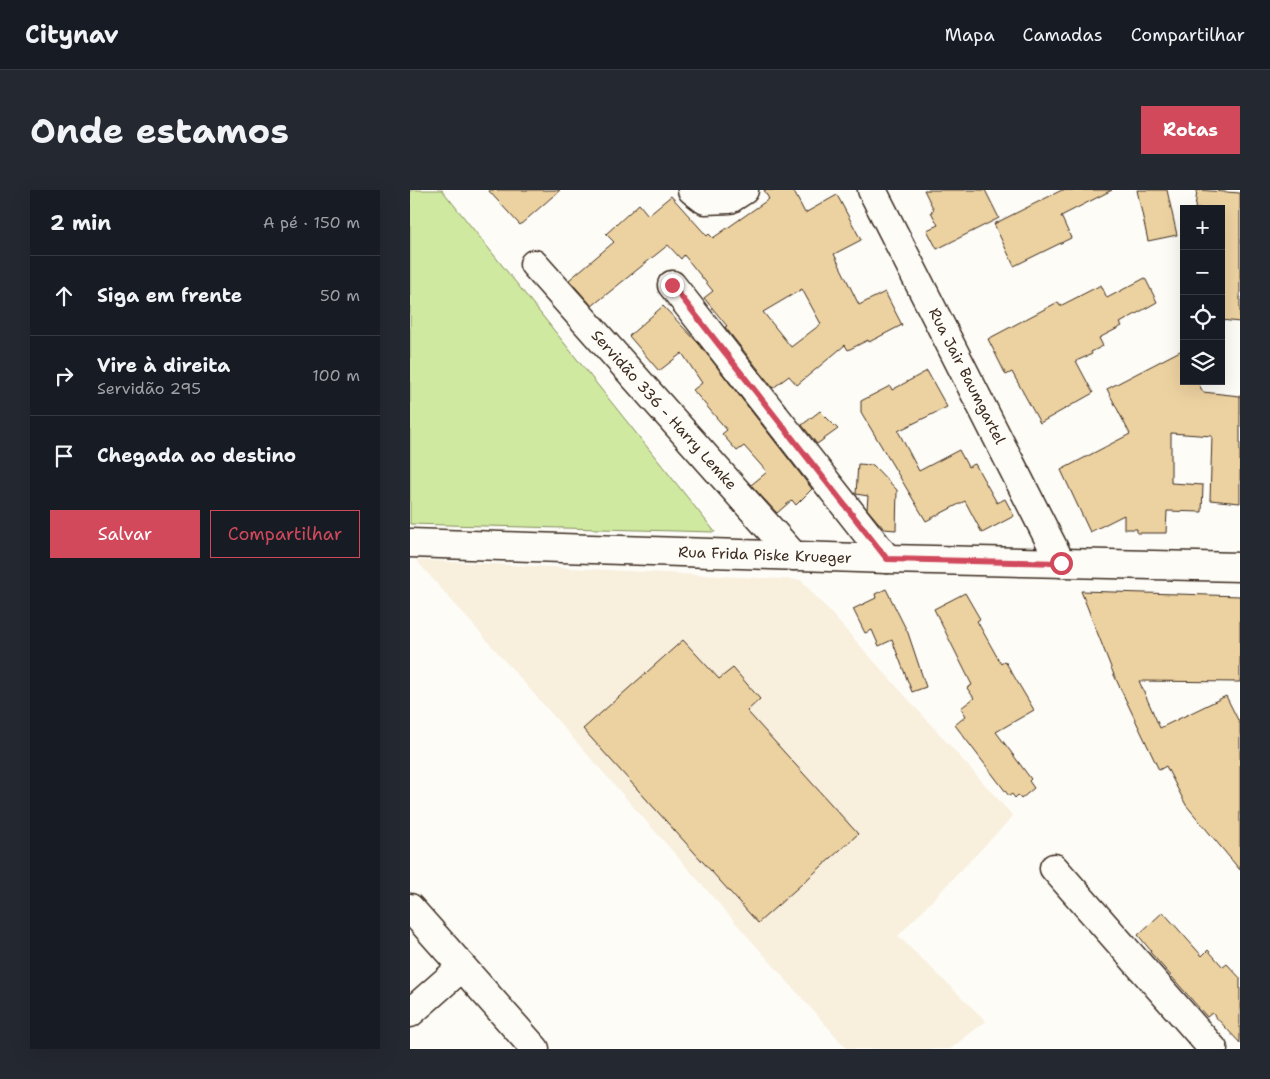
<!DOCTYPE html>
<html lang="pt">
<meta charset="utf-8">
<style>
:root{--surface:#171b24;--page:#242831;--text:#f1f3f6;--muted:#9ea1a6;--line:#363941;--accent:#d1495b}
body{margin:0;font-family:"Shantell Sans",sans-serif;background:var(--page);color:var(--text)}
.controls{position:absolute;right:15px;top:15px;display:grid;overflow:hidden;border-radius:0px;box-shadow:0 5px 20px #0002}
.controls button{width:45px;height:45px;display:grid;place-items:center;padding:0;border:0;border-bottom:1px solid var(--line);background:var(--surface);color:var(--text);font:25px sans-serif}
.stop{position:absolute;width:15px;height:15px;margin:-11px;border:4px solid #d1495b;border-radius:50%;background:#fff}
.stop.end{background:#d1495b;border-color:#fff;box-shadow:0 1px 5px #0008}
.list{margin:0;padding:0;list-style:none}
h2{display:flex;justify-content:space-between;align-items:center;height:65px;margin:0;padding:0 20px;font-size:21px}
h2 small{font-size:16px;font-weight:400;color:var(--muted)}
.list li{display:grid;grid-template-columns:32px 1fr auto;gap:15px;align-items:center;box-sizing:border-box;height:80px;padding:0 20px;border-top:1px solid var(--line)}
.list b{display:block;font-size:19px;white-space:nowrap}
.list p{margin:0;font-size:16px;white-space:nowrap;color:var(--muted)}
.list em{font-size:16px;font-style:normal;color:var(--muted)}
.actions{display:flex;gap:10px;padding:15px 20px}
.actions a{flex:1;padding:11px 0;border:1px solid var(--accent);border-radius:0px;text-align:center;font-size:18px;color:var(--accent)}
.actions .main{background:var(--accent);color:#fff}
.icon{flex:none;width:28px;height:28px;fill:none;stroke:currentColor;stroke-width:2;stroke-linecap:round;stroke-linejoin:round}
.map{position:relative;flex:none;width:830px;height:859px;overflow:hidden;border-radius:0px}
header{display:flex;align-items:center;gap:30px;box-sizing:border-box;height:70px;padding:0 25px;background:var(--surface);border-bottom:1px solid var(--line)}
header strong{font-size:24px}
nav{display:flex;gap:28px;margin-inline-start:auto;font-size:18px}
.intro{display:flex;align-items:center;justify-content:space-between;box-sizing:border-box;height:120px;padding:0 30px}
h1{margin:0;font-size:35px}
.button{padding:12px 22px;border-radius:0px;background:var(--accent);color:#fff;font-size:18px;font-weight:700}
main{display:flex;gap:30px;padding:0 30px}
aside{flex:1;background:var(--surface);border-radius:0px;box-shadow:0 5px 20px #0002}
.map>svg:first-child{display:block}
.built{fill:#f8efdd}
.green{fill:#cfeaa0;stroke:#858a5f}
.building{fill:#edd2a1;stroke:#3b2a1e;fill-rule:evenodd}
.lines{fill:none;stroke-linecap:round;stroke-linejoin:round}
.minor-casing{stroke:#3b2a1e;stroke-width:31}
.minor{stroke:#fdfcf7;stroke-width:28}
.route{stroke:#d1495b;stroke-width:6}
.labels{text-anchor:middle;stroke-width:4;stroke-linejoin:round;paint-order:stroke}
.street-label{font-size:15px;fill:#3b2a1e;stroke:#fdfcf7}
</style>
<header>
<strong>Citynav</strong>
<nav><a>Mapa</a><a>Camadas</a><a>Compartilhar</a></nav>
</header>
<div class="intro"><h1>Onde estamos</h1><a class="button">Rotas</a></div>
<main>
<aside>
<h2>2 min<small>A pé · 150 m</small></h2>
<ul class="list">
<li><svg class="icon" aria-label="ahead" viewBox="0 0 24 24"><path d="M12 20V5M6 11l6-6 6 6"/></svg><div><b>Siga em frente</b></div><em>50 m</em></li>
<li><svg class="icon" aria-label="right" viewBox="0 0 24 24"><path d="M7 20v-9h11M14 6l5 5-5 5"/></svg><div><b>Vire à direita</b><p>Servidão 295</p></div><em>100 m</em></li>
<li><svg class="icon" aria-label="arrive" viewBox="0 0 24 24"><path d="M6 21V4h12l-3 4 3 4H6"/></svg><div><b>Chegada ao destino</b></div></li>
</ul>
<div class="actions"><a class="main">Salvar</a><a>Compartilhar</a></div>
</aside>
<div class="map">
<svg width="830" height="859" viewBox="0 0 830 859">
<rect width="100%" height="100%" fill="#fdfcf7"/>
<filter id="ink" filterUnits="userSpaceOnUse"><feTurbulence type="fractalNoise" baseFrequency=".02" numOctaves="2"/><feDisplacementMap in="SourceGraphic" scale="10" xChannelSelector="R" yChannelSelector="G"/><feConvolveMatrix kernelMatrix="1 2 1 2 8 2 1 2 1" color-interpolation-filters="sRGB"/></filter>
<g filter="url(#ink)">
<path class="built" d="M 6,370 L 391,390 L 603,626 L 488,746 L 576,831 L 540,859 L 437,859 Z"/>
<path class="green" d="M 0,0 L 32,0 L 305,342 L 0,334 Z"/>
<g class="building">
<path d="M 78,0 L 150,0 L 110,35 Z"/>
<path d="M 354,0 L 383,0 L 395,23 L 427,5 L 451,50 L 424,64 L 449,115 L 475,102 L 492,135 L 459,152 L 458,150 L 438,160 L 435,155 L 387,195 L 379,186 L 363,198 L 315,137 L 317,136 L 294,108 L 303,101 L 274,65 L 271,69 L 258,55 L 182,116 L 159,90 L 204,52 L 196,44 L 229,14 L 238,25 L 261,6 L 297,46 L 299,44 L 303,48 L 359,9 ZM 392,99 L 411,134 L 381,157 L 353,122 Z"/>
<path d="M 514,0 L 575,0 L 589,28 L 527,59 L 517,40 L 528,35 L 521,22 L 524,20 Z"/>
<path d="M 652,0 L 702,0 L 651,26 L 661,48 L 604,76 L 584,34 Z"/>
<path d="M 727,0 L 757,0 L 767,45 L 738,51 Z"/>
<path d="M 787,0 L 830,3 L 830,132 L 811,130 L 811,19 L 785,19 Z"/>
<path d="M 735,88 L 747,112 L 710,133 L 712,136 L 689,148 L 693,156 L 681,162 L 682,164 L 666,171 L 683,203 L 630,233 L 602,182 L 596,185 L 578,149 L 648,112 L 650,116 L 691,95 L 697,108 Z"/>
<path d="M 253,116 L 289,154 L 402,299 L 386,315 L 382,310 L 367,323 L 341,295 L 357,282 L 334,256 L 327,261 L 312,244 L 317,240 L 283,200 L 292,193 L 272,163 L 249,181 L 219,146 Z"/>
<path d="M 774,159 L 774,191 L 787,191 L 793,202 L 830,206 L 830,313 L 800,310 L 802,246 L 761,243 L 761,293 L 793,295 L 792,322 L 757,321 L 756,343 L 727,343 L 727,339 L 714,339 L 714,325 L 680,342 L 651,280 L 720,244 L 697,199 Z"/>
<path d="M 517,181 L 537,217 L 488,241 L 509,281 L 549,260 L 558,277 L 565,274 L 587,313 L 595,309 L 604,326 L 572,343 L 555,311 L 516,331 L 451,222 L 451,211 L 480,196 L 482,200 Z"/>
<path d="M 410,221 L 428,239 L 407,254 L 392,235 Z"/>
<path d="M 448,274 L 463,275 L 487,300 L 486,340 L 474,339 L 457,319 L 458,306 L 446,304 Z"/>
<path d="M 476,399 L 498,443 L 516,497 L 502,502 L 482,450 L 469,456 L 462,440 L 455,443 L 443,419 L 466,408 L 465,404 Z"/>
<path d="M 671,401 L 830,406 L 830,492 L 729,491 L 750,538 L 816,506 L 830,534 L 830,680 L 776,615 L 756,576 L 749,580 L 704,485 Z"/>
<path d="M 555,403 L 570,429 L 567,431 L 591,474 L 595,471 L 624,520 L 586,542 L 621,589 L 619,591 L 624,598 L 611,609 L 608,605 L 605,608 L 602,604 L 599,606 L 545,535 L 556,526 L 551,518 L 564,508 L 557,498 L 562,495 L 524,419 Z"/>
<path d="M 273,450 L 309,489 L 323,478 L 350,509 L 337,521 L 448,644 L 348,733 L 173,539 Z"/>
<path d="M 753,722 L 792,766 L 798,760 L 813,777 L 817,774 L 830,788 L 830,853 L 802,823 L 797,827 L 740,762 L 741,761 L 728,745 Z"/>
</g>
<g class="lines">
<defs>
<g id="minor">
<path d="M 282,0 L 295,10 L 320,9 L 334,0"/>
<path d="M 462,0 L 651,373"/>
<path d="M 124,74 L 384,366"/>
<path d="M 262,95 L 477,369"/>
<path d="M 0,353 L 477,369 L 830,377"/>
<path d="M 644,678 L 803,859"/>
<path d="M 0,718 L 125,859"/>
<path d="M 0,823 L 52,777"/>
</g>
</defs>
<use href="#minor" class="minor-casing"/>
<use href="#minor" class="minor"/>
</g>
</g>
<g class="lines" filter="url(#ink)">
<path class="route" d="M 262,95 L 477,369 L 651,373"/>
</g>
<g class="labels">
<g class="street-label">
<text transform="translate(557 186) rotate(63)" y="5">Rua Jair Baumgartel</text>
<text transform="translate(254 220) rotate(48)" y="5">Servidão 336 - Harry Lemke</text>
<text transform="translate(355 365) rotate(2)" y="5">Rua Frida Piske Krueger</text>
</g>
</g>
</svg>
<div class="controls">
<button>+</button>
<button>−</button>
<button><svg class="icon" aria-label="locate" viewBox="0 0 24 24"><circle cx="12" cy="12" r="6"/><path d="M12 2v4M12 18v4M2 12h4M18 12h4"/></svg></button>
<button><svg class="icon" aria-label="layers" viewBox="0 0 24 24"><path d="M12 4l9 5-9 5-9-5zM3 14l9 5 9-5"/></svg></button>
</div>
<div class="stop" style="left:651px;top:373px"></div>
<div class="stop end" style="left:262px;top:95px"></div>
</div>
</main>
